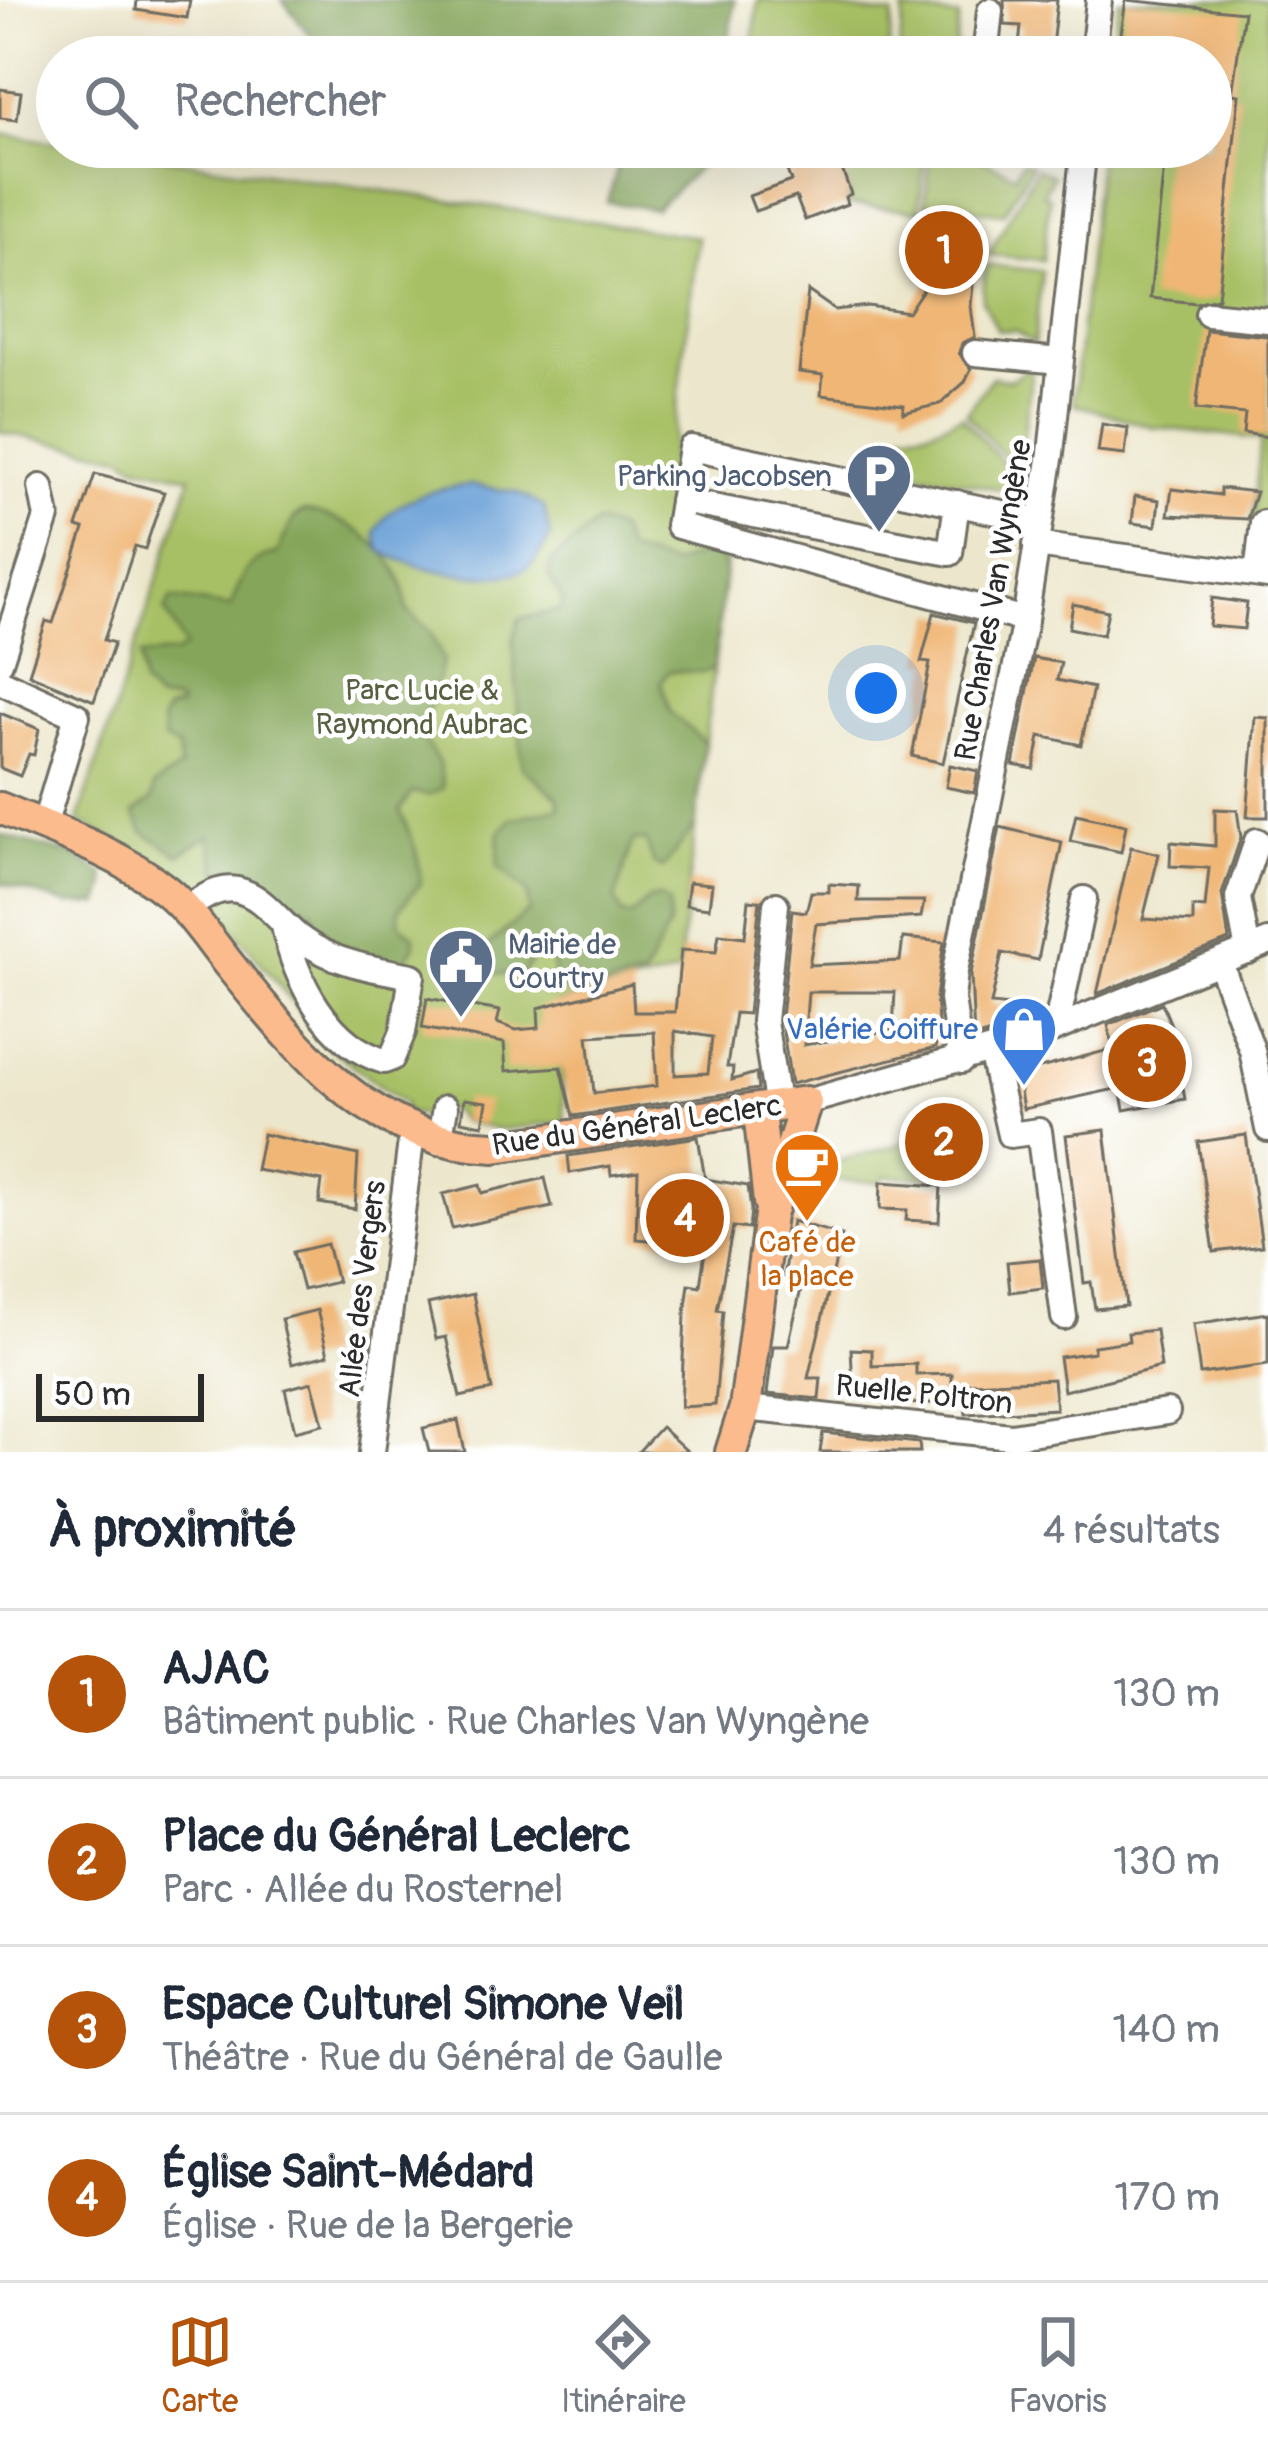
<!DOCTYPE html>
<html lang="fr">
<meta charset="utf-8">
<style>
:root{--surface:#fff;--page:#f2f2f3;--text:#1f2937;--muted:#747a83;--line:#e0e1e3;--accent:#b45309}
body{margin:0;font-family:Pangolin,sans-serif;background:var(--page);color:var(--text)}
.scale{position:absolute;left:36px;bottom:30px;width:168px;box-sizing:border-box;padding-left:12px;border:6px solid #2b2b2b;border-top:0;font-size:33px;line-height:42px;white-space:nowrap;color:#2b2b2b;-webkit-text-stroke:9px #fff;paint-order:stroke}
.you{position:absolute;left:876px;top:693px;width:42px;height:42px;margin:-30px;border:9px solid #fff;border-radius:50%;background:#1a73e8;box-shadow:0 0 0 18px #1a73e833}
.badge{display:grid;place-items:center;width:78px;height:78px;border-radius:50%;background:var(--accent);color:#fff;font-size:39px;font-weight:700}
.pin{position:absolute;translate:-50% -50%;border:6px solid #fff;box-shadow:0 3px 12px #0006}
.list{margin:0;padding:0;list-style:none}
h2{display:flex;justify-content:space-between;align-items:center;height:156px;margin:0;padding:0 48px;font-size:51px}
h2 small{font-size:39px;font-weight:400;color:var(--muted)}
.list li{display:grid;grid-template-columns:78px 1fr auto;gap:36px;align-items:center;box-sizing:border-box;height:168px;padding:0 48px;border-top:3px solid var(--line)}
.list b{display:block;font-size:45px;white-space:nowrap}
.list p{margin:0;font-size:39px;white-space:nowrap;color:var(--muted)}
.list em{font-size:39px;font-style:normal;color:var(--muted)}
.icon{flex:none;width:66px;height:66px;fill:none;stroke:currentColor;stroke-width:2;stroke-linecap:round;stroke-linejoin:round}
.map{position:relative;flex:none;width:1268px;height:1452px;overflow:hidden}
.search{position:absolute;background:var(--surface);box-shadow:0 12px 48px #0002;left:36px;right:36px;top:36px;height:132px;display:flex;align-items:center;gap:30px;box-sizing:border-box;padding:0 42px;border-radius:66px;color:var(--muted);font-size:45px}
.sheet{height:828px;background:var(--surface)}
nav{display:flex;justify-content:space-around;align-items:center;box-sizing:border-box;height:168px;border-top:3px solid var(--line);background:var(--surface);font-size:33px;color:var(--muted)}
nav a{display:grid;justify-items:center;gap:6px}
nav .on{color:var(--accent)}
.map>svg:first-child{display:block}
.green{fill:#a7c065;stroke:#697648;stroke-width:3}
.forest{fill:#85a65a;stroke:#586842;stroke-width:3}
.water{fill:#689fd6;stroke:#4a6580;stroke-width:3}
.building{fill:#f0b675;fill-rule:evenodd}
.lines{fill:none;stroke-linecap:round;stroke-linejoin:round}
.minor-casing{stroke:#6f6d63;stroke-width:30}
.major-casing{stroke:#6f6d63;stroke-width:36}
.minor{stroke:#fff;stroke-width:24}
.major{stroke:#fbbb8d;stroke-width:30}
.labels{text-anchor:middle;stroke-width:9;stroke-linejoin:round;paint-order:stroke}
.service-label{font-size:30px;fill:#4e5e75;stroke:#fff;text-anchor:end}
.street-label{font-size:30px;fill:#2b2b2b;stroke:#fff}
.park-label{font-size:30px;fill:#565f3f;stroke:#fff}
.shop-label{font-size:30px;fill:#366cbe;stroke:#fff;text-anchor:end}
.food-label{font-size:30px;fill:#c56008;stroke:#fff}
</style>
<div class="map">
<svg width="1268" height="1452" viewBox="0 0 1268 1452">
<rect width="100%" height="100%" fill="#fff"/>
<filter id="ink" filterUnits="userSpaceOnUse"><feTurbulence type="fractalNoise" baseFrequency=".00833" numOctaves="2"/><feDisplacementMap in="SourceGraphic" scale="24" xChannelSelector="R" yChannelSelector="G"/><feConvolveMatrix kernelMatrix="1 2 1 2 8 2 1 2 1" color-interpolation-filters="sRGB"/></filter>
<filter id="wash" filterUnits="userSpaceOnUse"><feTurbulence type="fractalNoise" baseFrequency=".004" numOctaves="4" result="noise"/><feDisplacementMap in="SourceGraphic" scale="48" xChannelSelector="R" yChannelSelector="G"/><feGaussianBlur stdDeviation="2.7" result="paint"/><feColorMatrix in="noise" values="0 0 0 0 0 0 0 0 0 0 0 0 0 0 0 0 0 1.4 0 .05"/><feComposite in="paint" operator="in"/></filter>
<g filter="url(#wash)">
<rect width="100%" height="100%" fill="#ece7cc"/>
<g class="green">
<path d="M 758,0 L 893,15 L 888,57 L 751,57 Z"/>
<path d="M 1119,0 L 1268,0 L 1268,558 L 1250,548 L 1261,439 L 1153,427 L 1073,404 L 1100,147 L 1211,147 L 1211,57 L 1111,57 Z"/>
<path d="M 904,11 L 959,17 L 954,57 L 898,57 Z"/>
<path d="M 0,134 L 698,237 L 663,525 L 728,546 L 678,973 L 557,1003 L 565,1122 L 498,1130 L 461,1121 L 454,1112 L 438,1107 L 426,1116 L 404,1112 L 405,1104 L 331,1049 L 193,880 L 78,821 L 191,477 L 134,464 L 123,456 L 0,432 Z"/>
<path d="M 883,147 L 926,147 L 919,209 L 924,211 L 847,204 L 845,197 L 851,194 L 838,158 Z"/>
<path d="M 931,147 L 973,155 L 1015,175 L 1022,162 L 1032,165 L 1004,213 L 925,205 Z"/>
<path d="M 1037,168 L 1053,176 L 1043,195 L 1050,197 L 1043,260 L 988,255 Z"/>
<path d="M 986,265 L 1042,271 L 1034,344 L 1016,331 L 998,330 L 982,300 Z"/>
<path d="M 1026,370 L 1032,370 L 1019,473 L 966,413 L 992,377 L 1010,380 Z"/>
<path d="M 962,416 L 1018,481 L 999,489 L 898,469 L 902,432 L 929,430 Z"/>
<path d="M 977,1109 L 985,1170 L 932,1172 L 931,1178 L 884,1176 L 881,1182 L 801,1179 L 809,1151 L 817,1167 L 922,1138 L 919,1121 Z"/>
</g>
<g class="forest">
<path d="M 282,0 L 735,0 L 726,57 L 318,57 L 321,48 Z"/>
<path d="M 624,147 L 713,147 L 711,156 L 655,209 L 607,202 Z"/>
<path d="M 304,511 C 353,517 408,558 406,609 L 430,632 L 443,660 L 421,735 L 439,763 L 443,788 L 429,795 L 412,792 L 400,810 L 417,853 L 421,883 L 399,909 L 399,923 L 414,936 L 415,945 L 400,967 L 317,940 L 314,911 L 218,873 L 209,836 L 179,855 L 143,832 L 134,813 L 152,800 L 154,786 L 180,768 L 178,748 L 164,740 L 162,720 L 167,710 L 180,707 L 178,702 L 157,700 L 143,685 L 140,656 L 176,653 L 185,647 L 165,610 L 172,598 L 230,607 C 241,581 245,560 277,553 L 294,518 Z"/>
<path d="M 597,523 L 619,530 L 627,551 L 672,565 L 703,553 L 716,555 L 725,568 L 714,667 L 705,672 L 669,671 L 661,682 L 670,712 L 705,743 L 695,826 L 663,868 L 654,864 L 646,841 L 633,840 L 615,899 L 622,915 L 632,916 L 649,899 L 660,897 L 669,903 L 669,925 L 643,978 L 572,994 L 555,986 L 552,957 L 545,952 L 536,953 L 521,976 L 492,973 L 481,963 L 481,951 L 529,911 L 528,893 L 498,866 L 499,833 L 511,819 L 559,808 L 558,798 L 522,767 L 513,640 L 519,619 L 560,610 L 563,601 L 548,575 L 551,562 Z"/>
<path d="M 0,835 L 74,855 L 104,874 L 106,885 L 100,904 L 67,904 L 0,883 Z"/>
</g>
<path class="water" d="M 471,485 L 516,492 L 544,507 L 550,537 C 544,548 537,560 527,568 C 496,587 409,569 380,550 L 376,533 C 388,500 438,487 471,485 Z"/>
<g id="blocks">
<g class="building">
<path d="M 137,0 L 190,0 L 187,18 L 136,10 Z"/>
<path d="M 1004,0 L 1057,0 L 1051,57 L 1018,57 L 1021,26 L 1005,25 Z"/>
<path d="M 1126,0 L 1244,12 L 1232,94 L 1239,95 L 1218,298 L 1196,303 L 1150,298 L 1166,147 L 1211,147 L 1211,57 L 1118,54 Z"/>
<path d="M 0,89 L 21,92 L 17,120 L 0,118 Z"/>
<path d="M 778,147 L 834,147 L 851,194 L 845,197 L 847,204 L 805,220 L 796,197 L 755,211 L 749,196 L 791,181 Z"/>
<path d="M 924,211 L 956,215 L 965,251 L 976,252 L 971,306 L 975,337 L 962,343 L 959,353 L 971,369 L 965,382 L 940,404 L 903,413 L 904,405 L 821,395 L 823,375 L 799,372 L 808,291 L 835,310 L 868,306 L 908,312 L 934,273 L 918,272 Z"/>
<path d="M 1206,330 L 1268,336 L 1268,437 L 1243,433 L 1245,414 L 1196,409 Z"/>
<path d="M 1102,424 L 1128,428 L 1125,455 L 1098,452 Z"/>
<path d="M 95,474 L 164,492 L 145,549 L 135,546 L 104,640 L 114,643 L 94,701 L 29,674 L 46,621 L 53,623 L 84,529 L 77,527 Z"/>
<path d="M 1220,488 L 1256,492 L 1247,519 L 1168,515 L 1172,489 L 1220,495 Z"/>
<path d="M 1135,496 L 1159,500 L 1156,526 L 1132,523 Z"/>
<path d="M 1212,598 L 1247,603 L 1244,629 L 1209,626 Z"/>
<path d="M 1073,604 L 1108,611 L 1103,635 L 1069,628 Z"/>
<path d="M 934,613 L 974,623 L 943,763 L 912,756 L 930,663 L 921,662 Z"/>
<path d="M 1034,658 L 1061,663 L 1057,680 L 1093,688 L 1081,745 L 1040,736 L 1034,769 L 1013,765 Z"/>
<path d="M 0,713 L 39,729 L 34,755 L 29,754 L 20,776 L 0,768 Z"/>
<path d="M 1255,717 L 1268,718 L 1268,817 L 1247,817 Z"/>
<path d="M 950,765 L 978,771 L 974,793 L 946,787 Z"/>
<path d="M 1215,809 L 1237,810 L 1241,837 L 1222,894 L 1229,940 L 1097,994 L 1131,847 L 1159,854 L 1143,919 L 1193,922 L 1193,907 L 1205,908 L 1209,868 L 1170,866 L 1171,842 L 1215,846 Z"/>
<path d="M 1076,814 L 1126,825 L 1121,852 L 1070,841 Z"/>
<path d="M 1000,827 L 1062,842 L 1038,960 L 1002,953 L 991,1004 L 1029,1008 L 1026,1023 L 974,1038 L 971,974 Z"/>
<path d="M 689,882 L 712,884 L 709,908 L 686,905 Z"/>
<path d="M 829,884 L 859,886 L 858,901 L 924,901 L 921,917 L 816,924 L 809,965 L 900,961 L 903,938 L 944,942 L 936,997 L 939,1035 L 934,1036 L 936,1048 L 791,1084 L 781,1018 L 792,910 L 806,912 L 811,892 L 829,892 ZM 808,992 L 895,992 L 893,1030 L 804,1045 Z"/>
<path d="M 749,900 L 760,901 L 748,1014 L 735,1013 L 727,1067 L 733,1067 L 732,1080 L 756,1073 L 758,1089 L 573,1116 L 561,1067 L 506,1071 L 504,1043 L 422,1028 L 427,998 L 500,1011 L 497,1023 L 516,1030 L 539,1028 L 538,1008 L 632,984 L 634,1012 L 675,1012 L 681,950 L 716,952 L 719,934 L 745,937 ZM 675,1031 L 712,1037 L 708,1073 L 675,1075 ZM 654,1032 L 657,1086 L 594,1093 L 588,1036 Z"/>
<path d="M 1162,1003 L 1182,1052 L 1176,1053 L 1185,1099 L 1124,1110 L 1120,1088 L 1023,1109 L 1017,1074 L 1113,1049 L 1108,1025 Z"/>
<path d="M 464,1099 L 487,1102 L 483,1125 L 461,1121 Z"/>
<path d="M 1105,1130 L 1126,1306 L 1095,1309 L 1091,1282 L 1084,1283 L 1066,1135 Z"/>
<path d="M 263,1134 L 358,1155 L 355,1209 L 319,1203 L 322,1181 L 256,1170 Z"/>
<path d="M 1246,1135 L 1262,1246 L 1214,1252 L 1198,1142 Z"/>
<path d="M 698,1137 L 705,1179 L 748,1186 L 751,1210 L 749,1229 L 733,1227 L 717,1310 L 723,1311 L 715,1405 L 681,1407 L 685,1314 L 689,1284 L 700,1286 L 706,1245 L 636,1239 L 638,1171 L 611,1175 L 610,1166 L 570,1173 L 568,1156 Z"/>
<path d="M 545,1178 L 552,1207 L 452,1228 L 443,1194 L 480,1185 L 482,1193 Z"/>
<path d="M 881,1182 L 941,1186 L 939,1222 L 906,1220 L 907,1210 L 880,1209 Z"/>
<path d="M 792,1221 L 842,1235 L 808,1378 L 821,1378 L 819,1399 L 767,1394 L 773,1346 L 788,1346 L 803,1280 L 783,1277 Z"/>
<path d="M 327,1244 L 337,1282 L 303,1290 L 293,1252 Z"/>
<path d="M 1040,1259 L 1043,1288 L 1010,1292 L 1007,1262 Z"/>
<path d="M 473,1294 L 492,1390 L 460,1397 L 446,1337 L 436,1339 L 428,1304 Z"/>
<path d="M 317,1310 L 328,1355 L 292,1364 L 281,1319 Z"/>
<path d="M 1268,1313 L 1268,1365 L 1200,1374 L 1193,1324 Z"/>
<path d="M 1156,1330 L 1161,1367 L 1064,1391 L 1059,1357 L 1094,1352 L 1094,1346 L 1129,1341 L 1128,1333 Z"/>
<path d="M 851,1349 L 872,1350 L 872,1366 L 916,1364 L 916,1375 L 952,1374 L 952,1384 L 1053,1379 L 1056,1409 L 966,1414 L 965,1402 L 903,1404 L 902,1386 L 853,1386 Z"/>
<path d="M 312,1382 L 323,1424 L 295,1431 L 285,1389 Z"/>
<path d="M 458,1420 L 465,1452 L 429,1452 L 423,1428 Z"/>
<path d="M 661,1427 L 688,1452 L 638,1452 Z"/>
<path d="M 823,1433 L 919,1443 L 920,1452 L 820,1452 Z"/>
</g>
</g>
</g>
<g filter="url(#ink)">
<use href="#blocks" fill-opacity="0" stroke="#6f6d63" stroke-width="3"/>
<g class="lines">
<defs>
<g id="minor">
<path d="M 985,57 L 990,11"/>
<path d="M 1093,57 L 1099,0"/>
<path d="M 1208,314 L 1268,320"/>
<path d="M 975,353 L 1060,361"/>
<path d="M 682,501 L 950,553 L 957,503"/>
<path d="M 1036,545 L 1268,576"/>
<path d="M 1257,574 L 1263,523"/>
<path d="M 1025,620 L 678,526 L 691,448 L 1040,521"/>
<path d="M 0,662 L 47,517 L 41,487"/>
<path d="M 0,681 L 77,716 L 44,826"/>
<path d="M 776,905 L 764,1021 L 778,1108"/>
<path d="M 185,909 C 200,900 218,886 237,890 C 265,896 281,926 304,941 C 337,964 374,969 412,976 L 403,1032 L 392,1058 L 384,1061 C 327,1044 295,979 284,926"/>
<path d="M 1248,951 L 1238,898 L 1257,841"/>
<path d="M 1220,963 L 1252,1050 L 1268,1129"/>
<path d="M 1056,1028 L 1084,899"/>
<path d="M 991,1051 L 1010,1135 L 1039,1131 L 1064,1317"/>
<path d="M 961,1061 L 952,999 L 955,971 L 1025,620 L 1051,453 L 1084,147"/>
<path d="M 806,1102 L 1030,1039 L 1268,942"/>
<path d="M 439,1142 L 445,1108"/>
<path d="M 745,1408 L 1011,1436 L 1167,1412"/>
<path d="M 372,1452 L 412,1133"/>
</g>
<g id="major">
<path d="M 0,808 C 55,831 118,852 165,890 C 191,911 210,941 231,967 C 301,1054 374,1143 494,1147 L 806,1102 L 770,1215 L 745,1408 L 731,1452"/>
<path d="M 759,1112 L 769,1202"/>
</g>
</defs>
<use href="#minor" class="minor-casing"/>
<use href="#major" class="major-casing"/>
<use href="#minor" class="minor"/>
<use href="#major" class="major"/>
</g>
</g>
<defs>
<symbol id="parking-pin" viewBox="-11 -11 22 30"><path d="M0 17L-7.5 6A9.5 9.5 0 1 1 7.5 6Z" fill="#5c6f8a" stroke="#fff"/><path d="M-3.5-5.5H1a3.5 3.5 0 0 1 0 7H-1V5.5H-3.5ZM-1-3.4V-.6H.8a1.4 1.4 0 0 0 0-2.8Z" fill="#fff"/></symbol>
<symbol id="civic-pin" viewBox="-11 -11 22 30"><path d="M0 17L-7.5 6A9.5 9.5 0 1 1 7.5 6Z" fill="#5c6f8a" stroke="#fff"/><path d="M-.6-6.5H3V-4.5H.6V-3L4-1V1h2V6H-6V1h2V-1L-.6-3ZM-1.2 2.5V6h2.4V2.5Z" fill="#fff"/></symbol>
<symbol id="shop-pin" viewBox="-11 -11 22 30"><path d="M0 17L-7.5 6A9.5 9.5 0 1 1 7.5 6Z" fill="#3f7fe0" stroke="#fff"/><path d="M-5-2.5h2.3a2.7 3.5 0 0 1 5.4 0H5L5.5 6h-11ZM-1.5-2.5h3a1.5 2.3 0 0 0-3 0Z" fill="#fff"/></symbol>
<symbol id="cafe-pin" viewBox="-11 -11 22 30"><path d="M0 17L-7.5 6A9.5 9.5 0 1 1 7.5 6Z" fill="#e8710a" stroke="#fff"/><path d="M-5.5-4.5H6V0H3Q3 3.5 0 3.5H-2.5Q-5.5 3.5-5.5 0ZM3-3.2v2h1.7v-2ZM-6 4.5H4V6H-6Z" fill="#fff"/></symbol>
</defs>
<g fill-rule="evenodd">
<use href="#parking-pin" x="841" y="438" width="76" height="104"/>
<use href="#civic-pin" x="423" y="923" width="76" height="104"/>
<use href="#shop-pin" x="986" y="991" width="76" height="104"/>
<use href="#cafe-pin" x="769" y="1127" width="76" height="104"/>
</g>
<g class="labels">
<g class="service-label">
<text x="832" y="486">Parking Jacobsen</text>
<text x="508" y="954" text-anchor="start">Mairie de<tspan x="508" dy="34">Courtry</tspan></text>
</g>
<g class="street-label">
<text transform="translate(993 600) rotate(-80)" y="10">Rue Charles Van Wyngène</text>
<text transform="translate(637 1125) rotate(-8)" y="10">Rue du Général Leclerc</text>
<text transform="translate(362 1289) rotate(-83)" y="10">Allée des Vergers</text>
<text transform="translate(924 1394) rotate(6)" y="10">Ruelle Poltron</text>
</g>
<g class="park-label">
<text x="422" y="700">Parc Lucie &amp;<tspan x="422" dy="34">Raymond Aubrac</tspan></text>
</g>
<g class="shop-label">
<text x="978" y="1039">Valérie Coiffure</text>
</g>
<g class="food-label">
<text x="807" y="1252">Café de<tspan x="807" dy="34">la place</tspan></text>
</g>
</g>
</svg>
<div class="scale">50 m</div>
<div class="you"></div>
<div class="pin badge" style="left:944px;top:250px">1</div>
<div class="pin badge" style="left:944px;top:1142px">2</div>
<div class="pin badge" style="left:1147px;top:1063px">3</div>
<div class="pin badge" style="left:685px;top:1218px">4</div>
<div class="search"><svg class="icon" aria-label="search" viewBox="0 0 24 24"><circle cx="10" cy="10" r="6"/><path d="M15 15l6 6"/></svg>Rechercher</div>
</div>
<section class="sheet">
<h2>À proximité<small>4 résultats</small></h2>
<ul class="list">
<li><span class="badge">1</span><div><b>AJAC</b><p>Bâtiment public · Rue Charles Van Wyngène</p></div><em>130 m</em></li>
<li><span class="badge">2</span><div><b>Place du Général Leclerc</b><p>Parc · Allée du Rosternel</p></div><em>130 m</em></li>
<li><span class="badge">3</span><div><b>Espace Culturel Simone Veil</b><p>Théâtre · Rue du Général de Gaulle</p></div><em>140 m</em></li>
<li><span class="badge">4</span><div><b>Église Saint-Médard</b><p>Église · Rue de la Bergerie</p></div><em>170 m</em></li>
</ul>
</section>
<nav>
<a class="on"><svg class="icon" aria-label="map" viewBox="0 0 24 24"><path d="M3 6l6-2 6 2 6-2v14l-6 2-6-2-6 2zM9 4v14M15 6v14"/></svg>Carte</a>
<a><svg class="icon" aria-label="directions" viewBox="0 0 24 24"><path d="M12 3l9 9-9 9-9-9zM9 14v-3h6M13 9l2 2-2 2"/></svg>Itinéraire</a>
<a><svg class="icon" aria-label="saved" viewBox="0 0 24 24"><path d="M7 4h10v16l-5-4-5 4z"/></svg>Favoris</a>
</nav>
